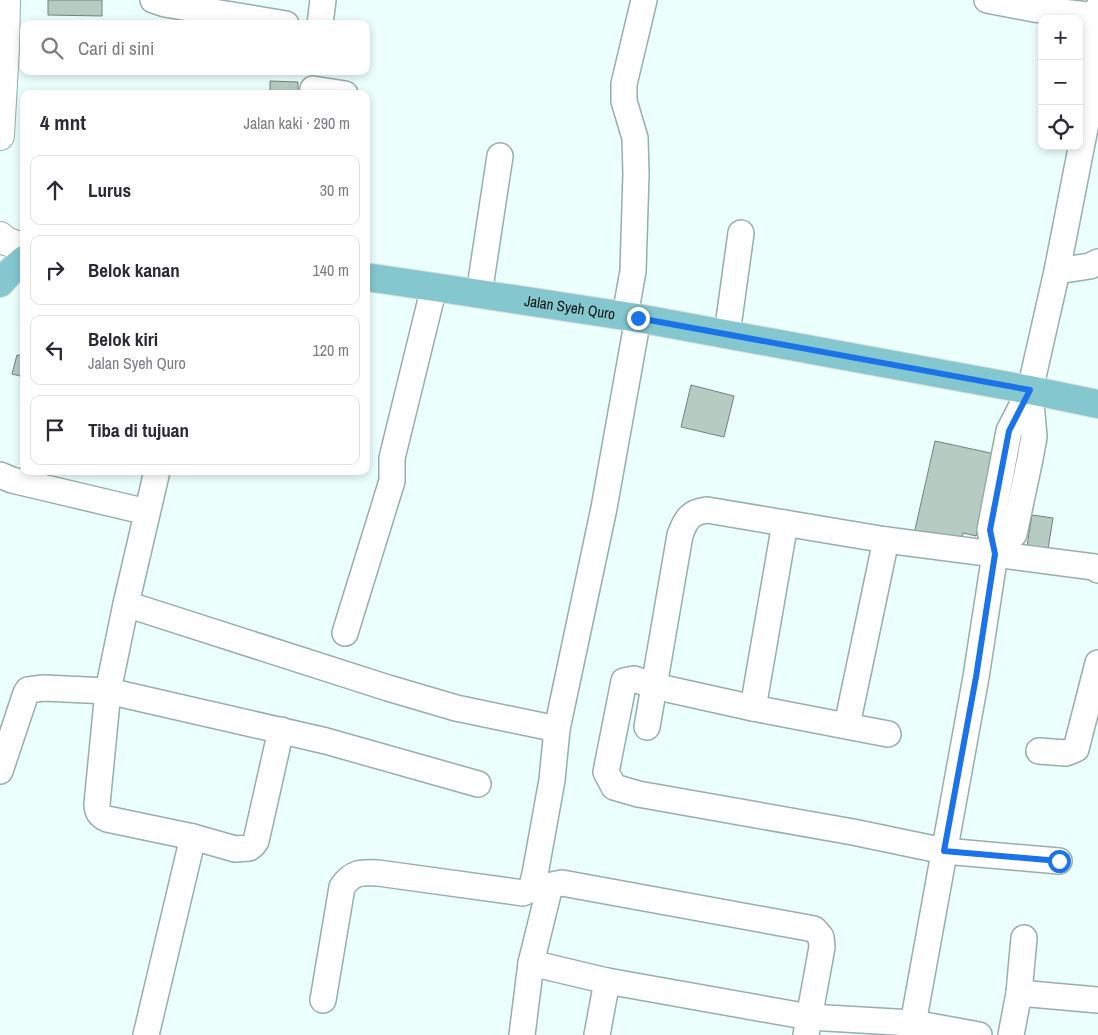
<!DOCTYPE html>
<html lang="id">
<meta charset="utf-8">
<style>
:root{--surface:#fff;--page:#f7f7f7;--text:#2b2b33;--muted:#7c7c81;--line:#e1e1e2}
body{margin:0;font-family:"Archivo Narrow",sans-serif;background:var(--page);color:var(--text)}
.controls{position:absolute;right:15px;top:15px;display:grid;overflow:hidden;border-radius:10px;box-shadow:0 2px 8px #0003}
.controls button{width:45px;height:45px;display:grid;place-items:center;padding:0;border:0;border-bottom:1px solid var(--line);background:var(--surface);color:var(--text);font:25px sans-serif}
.stop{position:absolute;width:15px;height:15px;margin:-11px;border:4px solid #1a73e8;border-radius:50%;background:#fff}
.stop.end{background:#1a73e8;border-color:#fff;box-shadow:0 1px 5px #0008}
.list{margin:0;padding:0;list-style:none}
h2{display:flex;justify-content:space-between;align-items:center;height:65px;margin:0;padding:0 20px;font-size:21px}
h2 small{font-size:16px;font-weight:400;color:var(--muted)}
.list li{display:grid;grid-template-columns:32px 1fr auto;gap:15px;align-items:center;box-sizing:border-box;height:70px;margin:0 10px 10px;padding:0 10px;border:1px solid var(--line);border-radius:10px}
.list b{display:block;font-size:19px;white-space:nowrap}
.list p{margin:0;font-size:16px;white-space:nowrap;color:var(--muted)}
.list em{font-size:16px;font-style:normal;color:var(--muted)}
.icon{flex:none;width:28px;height:28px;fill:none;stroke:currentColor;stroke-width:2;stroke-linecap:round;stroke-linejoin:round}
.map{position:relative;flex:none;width:1098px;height:1035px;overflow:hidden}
.search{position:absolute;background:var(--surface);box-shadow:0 2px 8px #0003;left:20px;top:20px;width:350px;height:55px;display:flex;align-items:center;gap:12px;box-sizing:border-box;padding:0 18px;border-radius:10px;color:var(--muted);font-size:19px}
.panel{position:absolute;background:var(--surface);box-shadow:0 2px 8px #0003;left:20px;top:90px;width:350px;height:385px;border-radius:10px}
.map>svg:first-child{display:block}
.building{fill:#b6cbc1;stroke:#71847b}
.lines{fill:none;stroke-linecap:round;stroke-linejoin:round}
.street-casing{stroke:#97aeaa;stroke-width:28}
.secondary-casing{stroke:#97aeaa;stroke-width:30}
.primary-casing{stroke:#dddede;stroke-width:30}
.street{stroke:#fff;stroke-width:25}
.secondary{stroke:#fff;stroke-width:28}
.primary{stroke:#84c7ce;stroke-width:28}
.route{stroke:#1a73e8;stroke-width:6}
.labels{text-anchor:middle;stroke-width:4.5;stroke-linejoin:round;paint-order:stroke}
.street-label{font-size:15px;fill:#091110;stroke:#fff}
</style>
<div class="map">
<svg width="1098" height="1035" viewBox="0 0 1098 1035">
<rect width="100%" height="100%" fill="#ebfffc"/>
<g class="building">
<path d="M 48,0 L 102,0 L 102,16 L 48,15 Z"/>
<path d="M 270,81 L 298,82 L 298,94 L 270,94 Z"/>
<path d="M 17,355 L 24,356 L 24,377 L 12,374 Z"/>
<path d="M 691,385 L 734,396 L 724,437 L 681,427 Z"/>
<path d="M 935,441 L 995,454 L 976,536 L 963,533 L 961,544 L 914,534 Z"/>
<path d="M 1032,515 L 1053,518 L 1048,549 L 1027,546 Z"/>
</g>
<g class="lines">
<defs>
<g id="street">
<path d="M 153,0 L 165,4 L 286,24"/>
<path d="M 987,0 L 1034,9 L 1098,16"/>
<path d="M 320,24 L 323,0"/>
<path d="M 1094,82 L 1090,61 L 1092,37 L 1098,8"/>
<path d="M 313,89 L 345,94"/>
<path d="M 1057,271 L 1090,266 L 1098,262"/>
<path d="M 479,294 L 500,156"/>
<path d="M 625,316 L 633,271 L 636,174 L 635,138 L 624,101 L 624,84 L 644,0"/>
<path d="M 727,334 L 741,233"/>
<path d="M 0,475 L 12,480 L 67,493 L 147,512"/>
<path d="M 995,554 L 1014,534 L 1030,459 L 1034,437 L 1030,390"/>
<path d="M 126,604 L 157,471"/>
<path d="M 345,633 L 392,481 L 392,458 L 434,287"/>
<path d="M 753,708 L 785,523"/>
<path d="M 847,725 L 886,540"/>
<path d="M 647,727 L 680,535 C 686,519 690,512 707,510 L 886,540 L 1094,567 L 1098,570"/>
<path d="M 281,730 L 256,841 L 253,845 L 249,848 L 235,849 L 193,837 L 107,819 C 100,816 97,812 97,804 L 108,691 L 126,604 L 388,688 L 456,708 L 557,729"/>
<path d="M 888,734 L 753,708 L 654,686 L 634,679 L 624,681 L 606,772 L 614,787 L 638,794 L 853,832 L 944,851 L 1059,861"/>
<path d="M 1039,751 L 1066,753 L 1076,749 L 1098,663"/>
<path d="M 0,771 L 26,693 L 28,690 L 44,688 L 108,691 L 326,741 L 478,784"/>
<path d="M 531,963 L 607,981 L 809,1017 L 913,1023 L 979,1035"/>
<path d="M 1019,993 L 1098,1000"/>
<path d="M 323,1000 L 342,887 C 352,872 361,872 378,873 L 523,893 L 531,889 L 535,874 L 552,780 L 557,729 L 604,508 L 638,318"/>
<path d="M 146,1035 L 193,837"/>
<path d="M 522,1035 L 531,963 L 549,890 L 552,885 L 562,883 L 814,929 L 821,937 L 822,947 L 806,1035"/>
<path d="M 597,1035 L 607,981"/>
<path d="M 911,1035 L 976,677 L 995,554 L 990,530 L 1009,431 L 1030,390 L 1057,271 L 1094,82 L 1098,74"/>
<path d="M 1011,1035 L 1019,993 L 1024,938"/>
</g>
<g id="secondary">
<path d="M 0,136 L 5,48 L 6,0"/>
<path d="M 0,236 L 6,241 L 24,248"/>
</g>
<g id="primary">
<path id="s1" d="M 366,277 L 434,287 L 638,318 L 1030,390 L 1098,404"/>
<path d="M 0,283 L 8,274 L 24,260"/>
</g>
</defs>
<use href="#street" class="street-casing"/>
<use href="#secondary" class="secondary-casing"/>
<use href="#primary" class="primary-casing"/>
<use href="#street" class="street"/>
<use href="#secondary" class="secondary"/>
<use href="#primary" class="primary"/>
</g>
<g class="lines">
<path class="route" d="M 638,318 L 1030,390 L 1009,431 L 990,530 L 995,554 L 976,677 L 944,851 L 1059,861"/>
</g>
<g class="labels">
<g class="street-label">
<text dy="5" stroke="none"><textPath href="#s1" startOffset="206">Jalan Syeh Quro</textPath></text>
</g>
</g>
</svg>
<div class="controls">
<button>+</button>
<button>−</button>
<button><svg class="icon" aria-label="locate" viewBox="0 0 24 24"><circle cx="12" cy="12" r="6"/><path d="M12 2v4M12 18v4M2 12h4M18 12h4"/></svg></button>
</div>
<div class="stop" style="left:1059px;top:861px"></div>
<div class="stop end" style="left:638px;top:318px"></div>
<div class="search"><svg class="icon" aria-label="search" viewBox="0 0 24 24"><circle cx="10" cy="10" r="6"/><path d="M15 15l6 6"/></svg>Cari di sini</div>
<section class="panel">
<h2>4 mnt<small>Jalan kaki · 290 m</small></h2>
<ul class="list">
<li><svg class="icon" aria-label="ahead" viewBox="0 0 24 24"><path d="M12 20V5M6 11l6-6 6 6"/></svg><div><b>Lurus</b></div><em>30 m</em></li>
<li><svg class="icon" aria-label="right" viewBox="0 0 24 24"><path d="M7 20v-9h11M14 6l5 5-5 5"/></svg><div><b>Belok kanan</b></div><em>140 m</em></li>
<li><svg class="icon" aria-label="left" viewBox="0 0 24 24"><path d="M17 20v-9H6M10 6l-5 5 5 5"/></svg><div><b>Belok kiri</b><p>Jalan Syeh Quro</p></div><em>120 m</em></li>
<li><svg class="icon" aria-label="arrive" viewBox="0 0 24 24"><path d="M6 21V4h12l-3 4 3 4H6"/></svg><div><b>Tiba di tujuan</b></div></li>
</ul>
</section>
</div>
